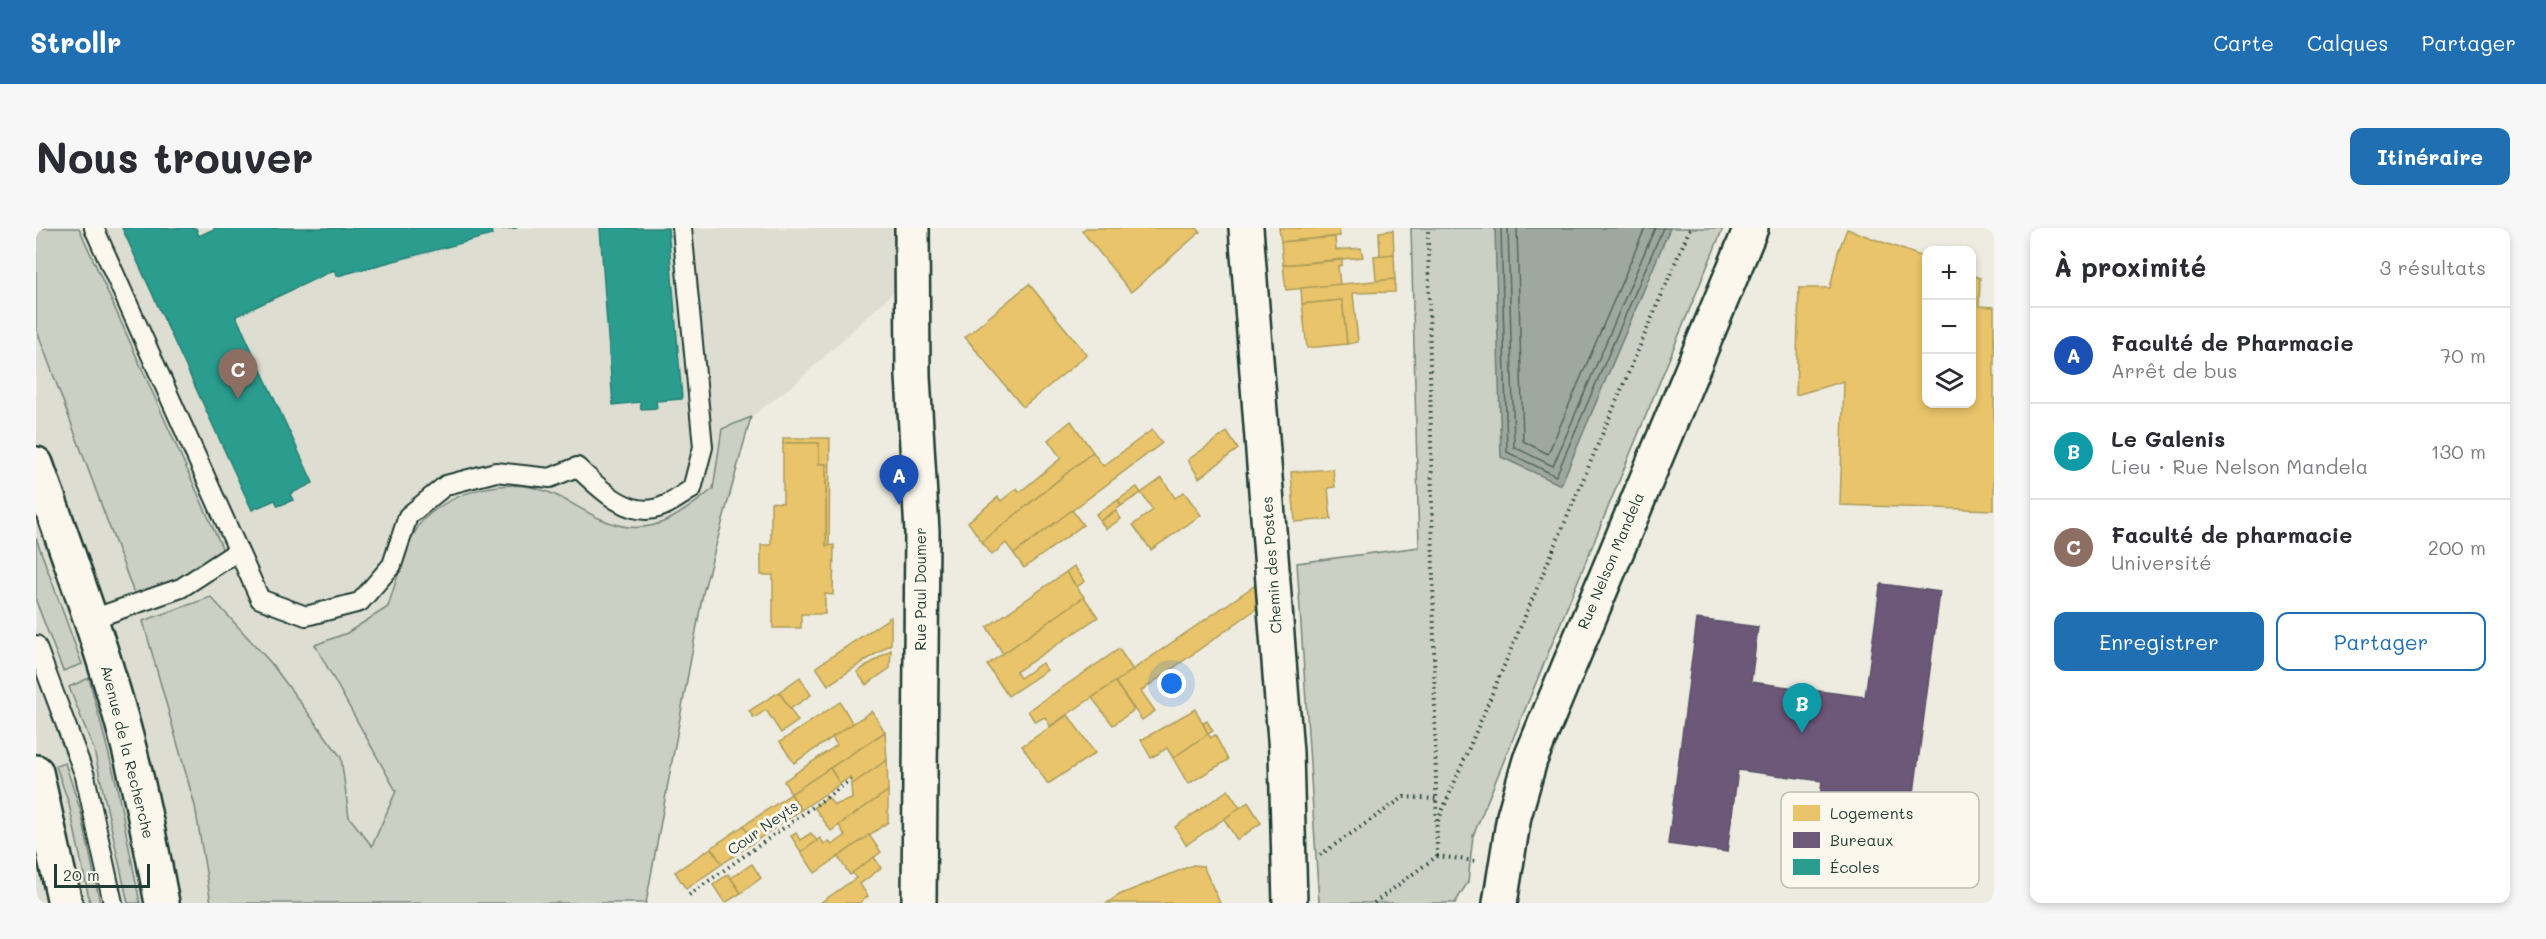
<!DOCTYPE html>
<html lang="fr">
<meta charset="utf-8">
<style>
:root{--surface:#fff;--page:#f7f7f7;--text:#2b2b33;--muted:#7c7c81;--line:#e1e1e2;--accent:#1f6fb2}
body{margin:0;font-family:Mali,sans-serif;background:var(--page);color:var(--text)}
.controls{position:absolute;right:18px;top:18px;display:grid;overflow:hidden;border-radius:12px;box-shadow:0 3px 9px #0003}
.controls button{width:54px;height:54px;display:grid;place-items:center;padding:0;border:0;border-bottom:2px solid var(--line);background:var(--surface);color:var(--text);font:30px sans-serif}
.scale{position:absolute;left:18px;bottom:15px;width:96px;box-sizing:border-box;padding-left:6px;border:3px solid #1f3d34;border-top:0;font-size:16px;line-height:21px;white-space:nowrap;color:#1f3d34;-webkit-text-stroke:4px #fbf7ec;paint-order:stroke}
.you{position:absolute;left:1136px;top:456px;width:21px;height:21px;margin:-15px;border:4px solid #fff;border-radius:50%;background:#1a73e8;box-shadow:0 0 0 9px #1a73e833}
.badge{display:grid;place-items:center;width:39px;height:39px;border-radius:50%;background:var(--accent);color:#fff;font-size:20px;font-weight:700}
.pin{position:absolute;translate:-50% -50px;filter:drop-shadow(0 2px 3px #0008)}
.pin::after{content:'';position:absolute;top:32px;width:21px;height:18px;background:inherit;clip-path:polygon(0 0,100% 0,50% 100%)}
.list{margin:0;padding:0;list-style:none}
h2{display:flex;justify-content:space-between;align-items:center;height:78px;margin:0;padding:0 24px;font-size:26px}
h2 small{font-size:20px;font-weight:400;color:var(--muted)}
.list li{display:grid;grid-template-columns:39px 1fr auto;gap:18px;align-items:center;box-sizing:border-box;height:96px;padding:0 24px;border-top:2px solid var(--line)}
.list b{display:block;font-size:22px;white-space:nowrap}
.list p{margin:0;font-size:20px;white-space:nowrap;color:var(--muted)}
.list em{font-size:20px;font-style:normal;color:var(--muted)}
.actions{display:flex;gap:12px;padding:18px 24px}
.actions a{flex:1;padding:14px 0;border:2px solid var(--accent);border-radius:12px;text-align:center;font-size:21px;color:var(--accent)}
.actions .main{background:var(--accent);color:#fff}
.icon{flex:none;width:33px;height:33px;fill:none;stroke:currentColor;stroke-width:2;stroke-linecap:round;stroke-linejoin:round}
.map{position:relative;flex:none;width:1958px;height:675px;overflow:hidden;border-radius:12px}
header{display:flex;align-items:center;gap:36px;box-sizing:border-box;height:84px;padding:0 30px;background:var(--accent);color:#fff}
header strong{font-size:28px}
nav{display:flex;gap:33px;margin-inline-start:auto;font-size:21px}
.intro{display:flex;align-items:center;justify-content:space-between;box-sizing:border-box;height:144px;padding:0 36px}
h1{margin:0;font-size:42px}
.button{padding:15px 27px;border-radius:12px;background:var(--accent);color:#fff;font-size:21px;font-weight:700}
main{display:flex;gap:36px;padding:0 36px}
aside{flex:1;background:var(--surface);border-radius:12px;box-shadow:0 3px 9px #0003}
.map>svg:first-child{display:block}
.built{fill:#ddddd2}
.green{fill:#cbcfc4;stroke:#75867c;stroke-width:1.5}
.water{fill:#9fa89f;stroke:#6c7d74;stroke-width:1.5}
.homes{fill:#e9c46a;stroke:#ac9c5a;stroke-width:1.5}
.offices{fill:#6d597a;stroke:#565165;stroke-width:1.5}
.schools{fill:#2a9d8f;stroke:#278074;stroke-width:1.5}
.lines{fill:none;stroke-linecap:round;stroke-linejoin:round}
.shore{stroke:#52685f;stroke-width:1.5}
.lane-casing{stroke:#1f3d34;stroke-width:22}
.street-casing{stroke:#1f3d34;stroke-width:38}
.secondary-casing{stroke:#1f3d34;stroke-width:38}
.path{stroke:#1f3d34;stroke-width:4;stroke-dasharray:1.5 4.5;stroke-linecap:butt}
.lane{stroke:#fbf7ec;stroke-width:18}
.street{stroke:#fbf7ec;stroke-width:33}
.secondary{stroke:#fbf7ec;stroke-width:33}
.labels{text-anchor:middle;stroke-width:6;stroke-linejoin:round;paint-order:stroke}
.street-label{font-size:15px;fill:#1f3d34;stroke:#fbf7ec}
.key{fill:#fbf7ec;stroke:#b9bfb5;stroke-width:1.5}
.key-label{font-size:16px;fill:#1f3d34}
</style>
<header>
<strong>Strollr</strong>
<nav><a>Carte</a><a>Calques</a><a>Partager</a></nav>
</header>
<div class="intro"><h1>Nous trouver</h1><a class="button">Itinéraire</a></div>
<main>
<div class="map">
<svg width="1958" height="675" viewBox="0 0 1958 675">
<rect width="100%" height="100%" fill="#eeece1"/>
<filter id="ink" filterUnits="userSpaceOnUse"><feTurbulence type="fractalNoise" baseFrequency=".0167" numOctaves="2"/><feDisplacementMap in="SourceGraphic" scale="12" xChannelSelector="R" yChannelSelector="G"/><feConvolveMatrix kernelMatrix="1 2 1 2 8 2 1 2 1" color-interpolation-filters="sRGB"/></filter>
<g filter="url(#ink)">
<path class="built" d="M 0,0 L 876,0 L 875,48 L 761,154 L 715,189 L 667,365 L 610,675 L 0,675 Z"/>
<g class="green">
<path d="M 0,0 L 43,0 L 187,322 L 142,355 L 99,368 L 0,100 Z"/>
<path d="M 1375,0 L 1687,0 L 1437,608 L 1432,654 L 1419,675 L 1283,675 L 1261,335 L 1383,319 Z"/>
<path d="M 715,189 L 667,365 L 610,675 L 175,675 L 159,578 L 107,393 L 175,369 L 235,435 L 305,529 L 313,589 L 336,618 L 360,563 L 279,417 L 311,405 L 352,379 C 358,359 374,304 388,291 C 419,262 473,248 512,264 C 539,274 561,295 592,299 C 627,303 651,281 677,261 L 686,201 Z"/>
<path d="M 0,310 L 46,436 L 27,443 L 0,373 Z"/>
<path d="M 53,450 L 80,554 L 104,675 L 92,675 L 58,522 L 33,459 Z"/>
<path d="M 29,535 L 45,584 L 64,675 L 54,675 L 33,576 L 20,538 Z"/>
</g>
<path class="water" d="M 1459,0 L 1634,0 L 1525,257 L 1465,229 Z"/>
<g class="homes">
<path d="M 1050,0 L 1161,0 L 1164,4 L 1095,64 L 1046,3 Z"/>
<path d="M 1243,0 L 1303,0 L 1304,8 L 1245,14 Z"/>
<path d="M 1811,1 L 1890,30 L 1890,176 L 1936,176 L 1936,47 L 1944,50 L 1943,78 L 1958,79 L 1958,282 L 1804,277 L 1808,153 L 1760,167 L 1763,60 L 1794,60 L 1802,24 Z"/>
<path d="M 1357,2 L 1358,26 L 1344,28 L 1343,4 Z"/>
<path d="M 1299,9 L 1300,22 L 1325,20 L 1327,29 L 1247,37 L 1245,14 Z"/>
<path d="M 1358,26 L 1359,51 L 1340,53 L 1338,28 Z"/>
<path d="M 1306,32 L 1306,37 L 1302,38 L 1304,57 L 1250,62 L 1247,37 Z"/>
<path d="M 1359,51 L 1359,64 L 1317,65 L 1322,114 L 1311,116 L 1306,72 L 1266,76 L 1265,60 Z"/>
<path d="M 993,56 L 1051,127 L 987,179 L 929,109 Z"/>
<path d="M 1306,72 L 1311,116 L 1271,120 L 1266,76 Z"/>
<path d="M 1035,193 L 1057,224 L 946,314 L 932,294 L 962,269 L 965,273 L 981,260 L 984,264 L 1025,230 L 1012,212 Z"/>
<path d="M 1116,202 L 1126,215 L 978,326 L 970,315 L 956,327 L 946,314 L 1057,224 L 1067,238 Z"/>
<path d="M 1191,204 L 1202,221 L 1163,250 L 1152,232 Z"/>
<path d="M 747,210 L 794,210 L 793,317 L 790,318 L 790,236 L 783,236 L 783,215 L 747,215 Z"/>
<path d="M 747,215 L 783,215 L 783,236 L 790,236 L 790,318 L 798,317 L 797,367 L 789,366 L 789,386 L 765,386 L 765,400 L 737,400 L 737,347 L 725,347 L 725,317 L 735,317 L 735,274 L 747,275 Z"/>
<path d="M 1297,241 L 1299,259 L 1292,260 L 1295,291 L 1259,294 L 1255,244 Z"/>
<path d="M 1126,250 L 1139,270 L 1148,264 L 1165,287 L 1115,322 L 1097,297 L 1117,282 L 1105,265 Z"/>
<path d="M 1101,259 L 1105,265 L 1085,278 L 1082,272 Z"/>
<path d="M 1082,272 L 1085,278 L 1064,293 L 1060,286 Z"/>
<path d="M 1036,282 L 1047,297 L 988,340 L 978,326 Z"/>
<path d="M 1080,283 L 1085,291 L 1070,301 L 1064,293 Z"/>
<path d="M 1038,338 L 1049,353 L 1041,359 L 1030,344 Z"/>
<path d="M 1030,344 L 1048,369 L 967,426 L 951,399 Z"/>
<path d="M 1228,351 L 1230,374 L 1105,463 L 1119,483 L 1106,492 L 1079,454 Z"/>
<path d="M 1048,369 L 1062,389 L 980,444 L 984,450 L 1006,435 L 1011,442 L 972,468 L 951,437 Z"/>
<path d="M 855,389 L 855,416 L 792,457 L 780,439 Z"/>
<path d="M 1083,421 L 1097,442 L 1014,498 L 1009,489 L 999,494 L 992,483 Z"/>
<path d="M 855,422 L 854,440 L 830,457 L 821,444 Z"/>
<path d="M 764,449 L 775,467 L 754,481 L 743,464 Z"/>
<path d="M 1079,454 L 1098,482 L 1077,497 L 1056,470 Z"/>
<path d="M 743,464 L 762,493 L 745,505 L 730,482 L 718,490 L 713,483 Z"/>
<path d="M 804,474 L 817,496 L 758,535 L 744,514 Z"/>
<path d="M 1159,481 L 1172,506 L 1137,530 L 1131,520 L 1115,530 L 1105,512 Z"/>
<path d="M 836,483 L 849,504 L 755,566 L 748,553 L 801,517 L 796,509 Z"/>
<path d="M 1032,487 L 1059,525 L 1012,556 L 986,518 Z"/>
<path d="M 1171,493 L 1177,503 L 1172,506 L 1167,495 Z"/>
<path d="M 849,504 L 851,532 L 815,557 L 814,549 L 804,556 L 794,540 Z"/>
<path d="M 1172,506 L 1175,510 L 1179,507 L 1192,532 L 1152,556 L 1137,530 Z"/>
<path d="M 851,532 L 852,563 L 795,603 L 778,579 L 792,569 L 798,577 L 816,571 L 815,557 Z"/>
<path d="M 794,540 L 804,556 L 765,582 L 755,566 Z"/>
<path d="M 1192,562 L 1204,580 L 1150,617 L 1139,599 Z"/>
<path d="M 852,563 L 852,594 L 779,645 L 765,624 L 784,610 L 788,616 L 793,613 L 796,617 L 809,608 L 803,597 Z"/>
<path d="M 755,566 L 765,582 L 718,614 L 707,598 Z"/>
<path d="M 1212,574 L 1225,595 L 1201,612 L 1188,591 Z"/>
<path d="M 707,598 L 718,614 L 686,636 L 675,620 Z"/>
<path d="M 760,605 L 764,612 L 775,605 L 781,613 L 765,624 L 755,608 Z"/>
<path d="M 833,607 L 845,624 L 814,647 L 802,629 Z"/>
<path d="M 675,620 L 686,636 L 650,661 L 639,644 Z"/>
<path d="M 838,629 L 845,640 L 824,656 L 832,668 L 823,675 L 784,675 L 820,650 L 816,645 Z"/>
<path d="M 716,636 L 725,650 L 705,665 L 695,650 Z"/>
<path d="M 1157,637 L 1167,638 L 1184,675 L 1071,675 L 1083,667 Z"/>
<path d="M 692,646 L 705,665 L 689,675 L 677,657 Z"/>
</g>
<path class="offices" d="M 1846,356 L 1904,364 L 1867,650 L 1753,634 L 1760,575 L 1783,579 L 1786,553 L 1702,542 L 1691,624 L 1632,616 L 1661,391 L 1722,399 L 1715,454 L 1829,469 L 1844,359 Z"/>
<g class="schools">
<path d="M 86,0 L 160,0 L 163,8 L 180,0 L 481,0 L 455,2 L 456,7 L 301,48 L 298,42 L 200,88 L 277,255 L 254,266 L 257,272 L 242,278 L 239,272 L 216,282 Z"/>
<path d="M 564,0 L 632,0 L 646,171 L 620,173 L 621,180 L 605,181 L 604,174 L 577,177 Z"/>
</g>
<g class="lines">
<g class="shore">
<path d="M 1465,0 L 1471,224 L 1520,248 L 1627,0"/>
<path d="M 1472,0 L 1478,219 L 1517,238 L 1619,0"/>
<path d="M 1481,0 L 1487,213 L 1512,226 L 1609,0"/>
</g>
<defs>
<g id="lane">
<path d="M 58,0 L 224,371 L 270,388 L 324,374 L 356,337 L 372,288 L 410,257 L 460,244 L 514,250 L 541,239 C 561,258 591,290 622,280 C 634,277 645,267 656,261 L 667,219 L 646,0"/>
<path d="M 56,391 L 145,360 L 202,323"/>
<path d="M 0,417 L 49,548 L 77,675"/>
</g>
<g id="street">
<path d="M 1210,0 L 1250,525 L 1254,675"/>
<path d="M 0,236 C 35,334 71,431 96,532 C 108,579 117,627 126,675"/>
<path d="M 0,544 L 29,675"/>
<path d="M 1464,675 L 1478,588 L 1494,532 L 1715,0"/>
</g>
<path id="secondary" d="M 876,0 L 877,148 L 886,304 L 883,675"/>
</defs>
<use href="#lane" class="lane-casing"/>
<use href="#street" class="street-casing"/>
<use href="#secondary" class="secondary-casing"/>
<g class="path">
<path d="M 1402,593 L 1654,0"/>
<path d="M 1284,627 L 1368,569 L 1401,571"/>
<path d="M 1401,628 L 1439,633"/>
<path d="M 653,667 L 815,552"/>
<path d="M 1338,675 L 1401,628 L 1392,0"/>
</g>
<use href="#lane" class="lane"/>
<use href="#street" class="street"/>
<use href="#secondary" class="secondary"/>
</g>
</g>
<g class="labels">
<g class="street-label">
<text transform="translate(1575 333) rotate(-67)" y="5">Rue Nelson Mandela</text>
<text transform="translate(1236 337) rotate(-94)" y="5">Chemin des Postes</text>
<text transform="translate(885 361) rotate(-90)" y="5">Rue Paul Doumer</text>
<text transform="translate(91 524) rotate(76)" y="5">Avenue de la Recherche</text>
<text transform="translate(727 600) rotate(-35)" y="5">Cour Neyts</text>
</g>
</g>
<rect x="1745" y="564" width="198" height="96" rx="9" class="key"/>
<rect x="1757" y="577" width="27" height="16" fill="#e9c46a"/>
<rect x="1757" y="604" width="27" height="16" fill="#6d597a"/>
<rect x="1757" y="631" width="27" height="16" fill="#2a9d8f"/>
<g class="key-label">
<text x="1794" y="591">Logements</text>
<text x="1794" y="618">Bureaux</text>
<text x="1794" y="645">Écoles</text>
</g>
</svg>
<div class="controls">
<button>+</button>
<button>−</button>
<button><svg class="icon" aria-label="layers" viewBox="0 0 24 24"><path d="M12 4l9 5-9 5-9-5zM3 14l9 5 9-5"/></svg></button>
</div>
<div class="scale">20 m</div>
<div class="you"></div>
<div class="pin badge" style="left:863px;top:277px;background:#1a4fb4">A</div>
<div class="pin badge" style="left:1766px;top:505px;background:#0f9aa8">B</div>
<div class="pin badge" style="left:202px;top:171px;background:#8d6e63">C</div>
</div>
<aside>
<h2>À proximité<small>3 résultats</small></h2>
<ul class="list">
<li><span class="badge" style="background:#1a4fb4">A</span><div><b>Faculté de Pharmacie</b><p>Arrêt de bus</p></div><em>70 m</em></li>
<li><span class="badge" style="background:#0f9aa8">B</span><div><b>Le Galenis</b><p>Lieu · Rue Nelson Mandela</p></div><em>130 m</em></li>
<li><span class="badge" style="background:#8d6e63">C</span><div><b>Faculté de pharmacie</b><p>Université</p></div><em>200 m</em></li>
</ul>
<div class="actions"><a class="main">Enregistrer</a><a>Partager</a></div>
</aside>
</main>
